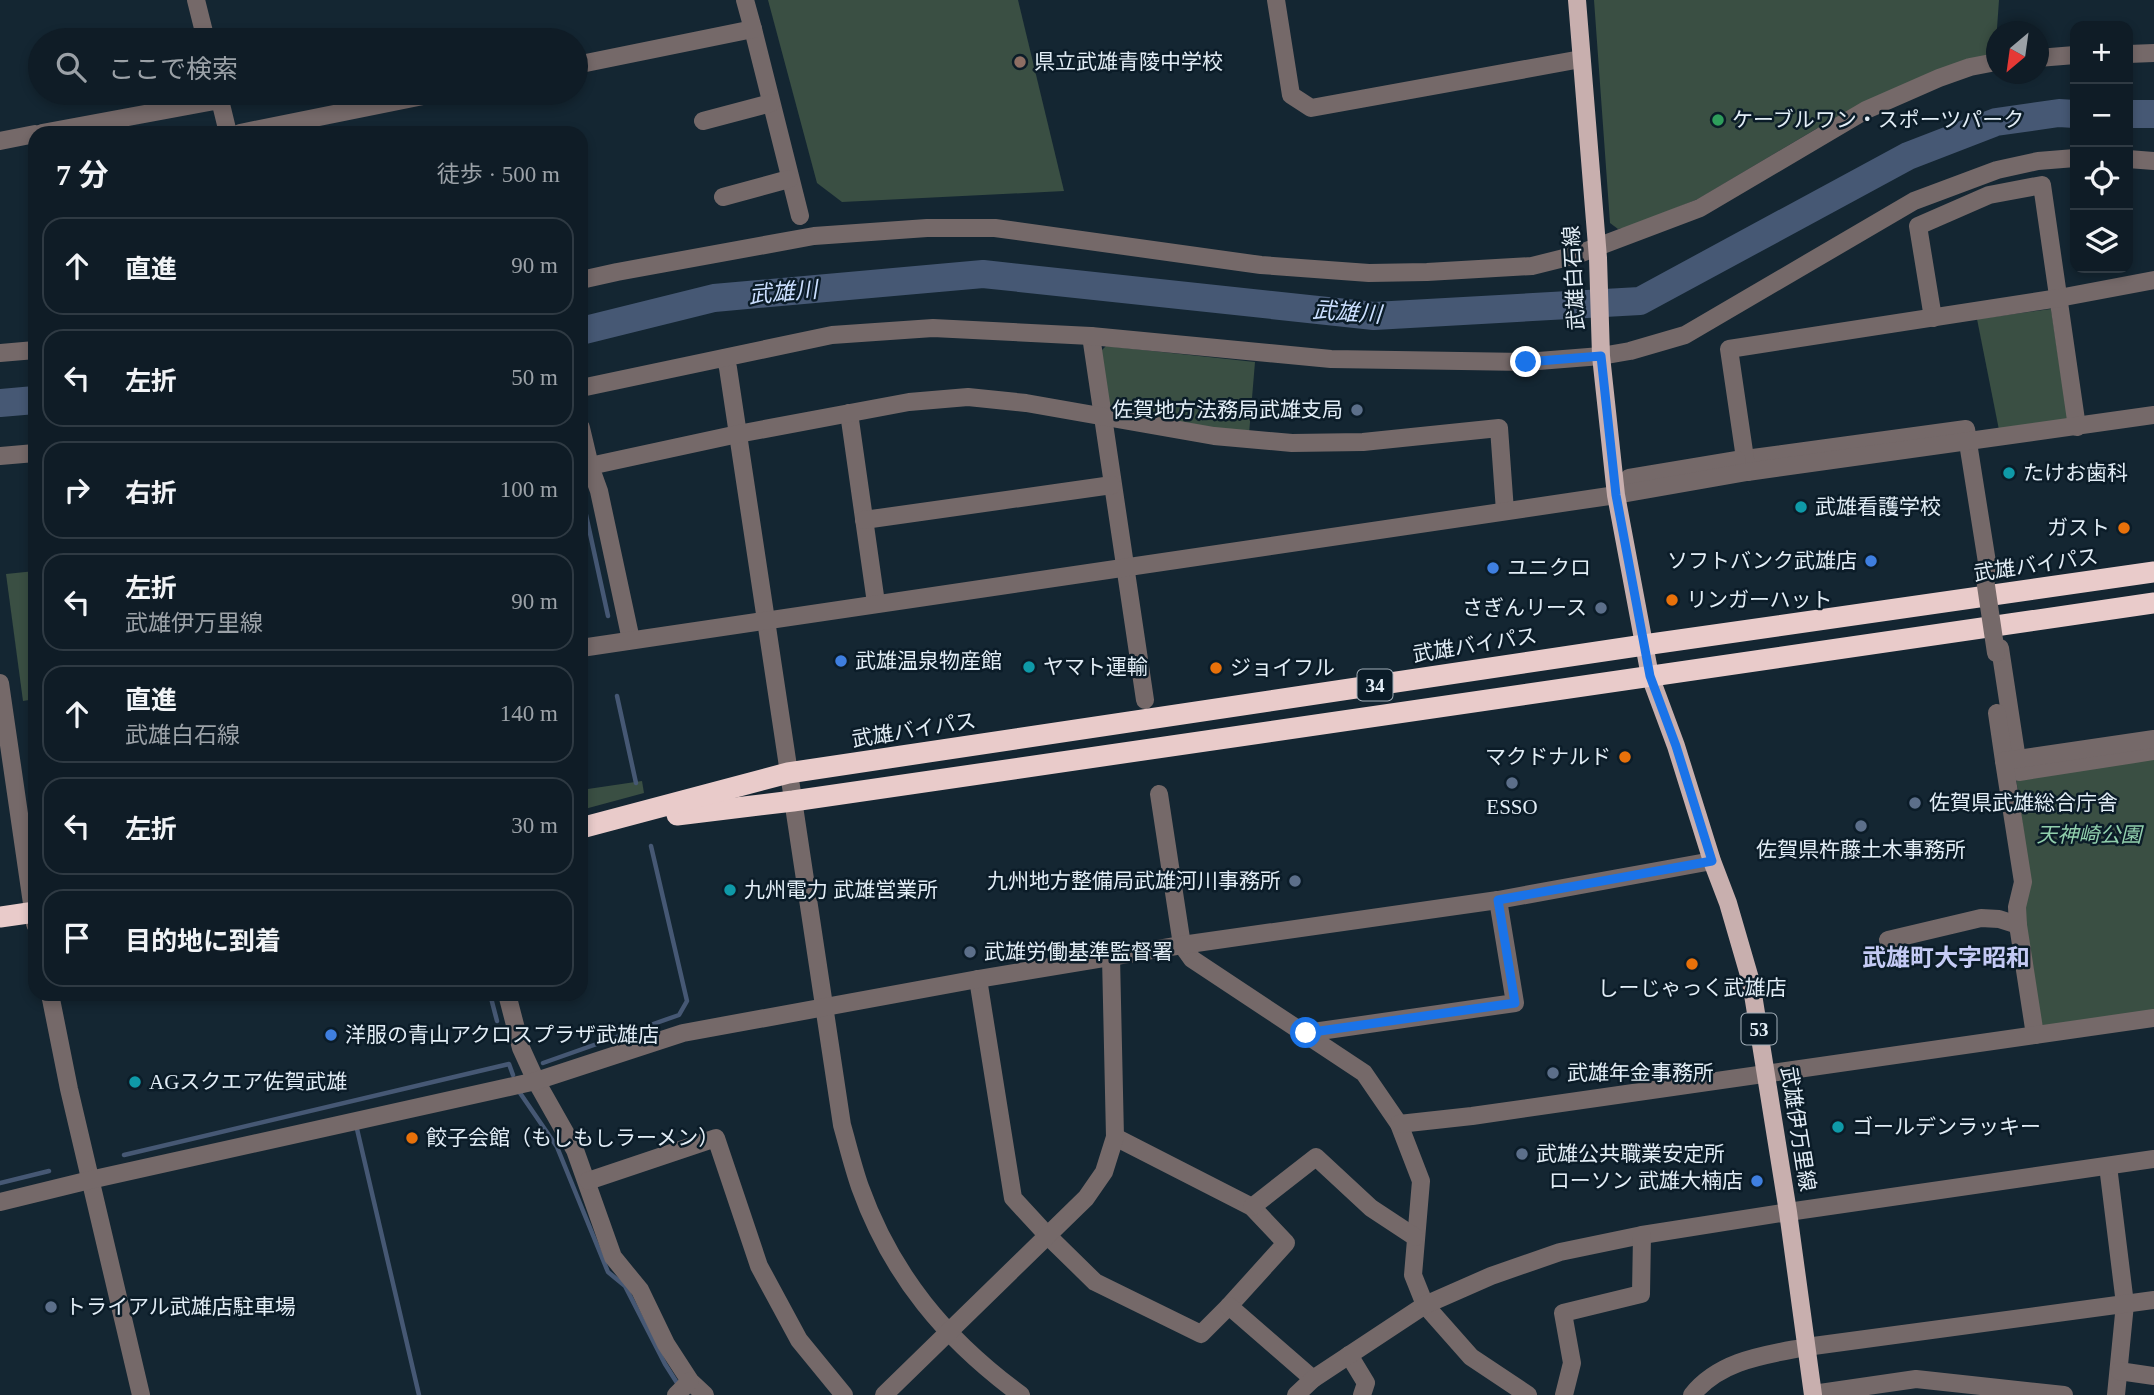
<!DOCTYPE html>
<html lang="ja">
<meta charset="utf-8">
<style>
:root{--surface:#0f1c26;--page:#18252e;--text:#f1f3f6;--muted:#9ba1a7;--line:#2f3a43}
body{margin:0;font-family:"Times New Roman","Noto Sans JP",serif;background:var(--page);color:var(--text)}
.controls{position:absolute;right:21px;top:21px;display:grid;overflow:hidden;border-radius:14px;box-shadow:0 4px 10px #0003}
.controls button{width:63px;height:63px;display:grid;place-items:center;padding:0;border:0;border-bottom:2px solid var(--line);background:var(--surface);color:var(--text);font:35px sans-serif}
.compass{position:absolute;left:1986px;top:21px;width:63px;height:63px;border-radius:50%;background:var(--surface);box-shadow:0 4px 10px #0003;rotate:209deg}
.stop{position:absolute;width:21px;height:21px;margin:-16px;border:5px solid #1a73e8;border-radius:50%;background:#fff}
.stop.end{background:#1a73e8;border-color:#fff;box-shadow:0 2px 7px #0008}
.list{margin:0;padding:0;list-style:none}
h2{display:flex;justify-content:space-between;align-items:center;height:91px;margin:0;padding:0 28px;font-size:30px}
h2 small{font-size:23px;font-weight:400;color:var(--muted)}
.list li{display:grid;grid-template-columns:46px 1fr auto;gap:21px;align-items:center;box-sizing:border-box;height:98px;margin:0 14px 14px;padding:0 14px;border:2px solid var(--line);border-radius:21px}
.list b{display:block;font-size:26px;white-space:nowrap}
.list p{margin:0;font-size:23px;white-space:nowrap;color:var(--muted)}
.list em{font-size:23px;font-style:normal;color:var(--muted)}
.icon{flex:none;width:38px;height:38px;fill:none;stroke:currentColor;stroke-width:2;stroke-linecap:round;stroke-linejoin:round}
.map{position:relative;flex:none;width:2154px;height:1395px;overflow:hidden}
.search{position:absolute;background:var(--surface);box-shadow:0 4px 10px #0003;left:28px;top:28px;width:560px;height:77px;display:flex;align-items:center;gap:18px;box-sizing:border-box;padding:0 24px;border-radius:38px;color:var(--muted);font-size:26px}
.panel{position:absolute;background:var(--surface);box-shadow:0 4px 10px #0003;left:28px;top:126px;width:560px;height:875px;border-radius:21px}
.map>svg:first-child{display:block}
.green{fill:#3a4f43}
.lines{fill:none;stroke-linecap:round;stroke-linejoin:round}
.stream{stroke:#465874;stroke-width:4.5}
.river{stroke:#465874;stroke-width:28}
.minor{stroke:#756969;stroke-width:18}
.major{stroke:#c8afae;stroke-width:18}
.highway{stroke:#e9cbca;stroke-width:21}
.minor-bridge{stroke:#756969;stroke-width:18}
.route{stroke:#1a73e8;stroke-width:9}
.education-dot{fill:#8d6e63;stroke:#0b1c28;stroke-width:2.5}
.leisure-dot{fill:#2e9e5b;stroke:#0b1c28;stroke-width:2.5}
.service-dot{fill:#5c6f8a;stroke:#0b1c28;stroke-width:2.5}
.culture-dot{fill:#0f9aa8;stroke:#0b1c28;stroke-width:2.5}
.food-dot{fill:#e8710a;stroke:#0b1c28;stroke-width:2.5}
.shop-dot{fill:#3f7fe0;stroke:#0b1c28;stroke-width:2.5}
.labels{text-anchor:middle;stroke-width:5;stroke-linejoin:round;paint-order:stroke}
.shield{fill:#0b1c28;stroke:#a2aeb8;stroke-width:2}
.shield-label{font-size:19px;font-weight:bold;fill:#e2edf6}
.poi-label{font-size:21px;fill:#e2edf6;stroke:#0b1c28;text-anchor:start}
.street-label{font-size:21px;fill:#e2edf6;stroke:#0b1c28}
.park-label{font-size:21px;font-style:italic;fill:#91d0ad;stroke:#0b1c28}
.water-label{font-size:23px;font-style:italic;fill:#cbdfff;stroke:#0b1c28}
.quarter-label{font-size:24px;font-weight:bold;fill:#c4caf4;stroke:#0b1c28}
</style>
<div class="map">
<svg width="2154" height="1395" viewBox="0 0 2154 1395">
<rect width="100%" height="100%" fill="#142632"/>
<g class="green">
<path d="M 768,0 L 1018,0 L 1064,191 L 842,202 L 817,183 Z"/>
<path d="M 1594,0 L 1999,0 L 1995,57 L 1851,112 L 1816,129 L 1698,199 L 1629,227 L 1618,229 L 1610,223 Z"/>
<path d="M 2051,309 L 2068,420 L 1999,430 L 1977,319 Z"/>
<path d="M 1106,346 L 1255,362 L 1249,434 L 1108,409 L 1099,353 Z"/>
<path d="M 35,571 L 35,699 L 23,701 L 6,574 Z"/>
<path d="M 2154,759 L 2154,1010 L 2040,1028 L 2023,912 L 2030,878 L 2016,778 Z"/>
<path d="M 642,781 L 644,793 L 581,810 L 581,790 Z"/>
</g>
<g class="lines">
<g class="stream">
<path d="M 581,492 L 608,616"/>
<path d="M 617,696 L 636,783"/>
<path d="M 490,994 L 497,1021"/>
<path d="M 543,1063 L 679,1015 L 687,1001 L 651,846"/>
<path d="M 518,1090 L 557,1147 L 608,1272 L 625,1286 L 665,1364 L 679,1386"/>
<path d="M 357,1129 L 419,1395"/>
<path d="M 124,1155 L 509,1064 L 513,1075"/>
<path d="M 0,1183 L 49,1171"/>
</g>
<g class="river">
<path d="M 2128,114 L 2154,114"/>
<path d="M 581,331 L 714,298 L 983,274 L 1374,316 L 1640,301 L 1908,156 L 1996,122 L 2059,113 L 2075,114"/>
<path d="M 0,403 L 35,400"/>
</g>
<g class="minor">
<path d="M 196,0 L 206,40"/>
<path d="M 1276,0 L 1291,95 L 1311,108 L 1581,59"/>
<path d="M 753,29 L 800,216"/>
<path d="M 2128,54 L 2154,53"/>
<path d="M 2038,58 L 2075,55"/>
<path d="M 576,65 L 753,29 L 745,0"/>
<path d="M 703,121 L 771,103"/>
<path d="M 42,133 L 220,100 L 228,133"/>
<path d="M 240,133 L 438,93"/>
<path d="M 0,141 L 35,134"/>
<path d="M 2128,159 L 2154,161"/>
<path d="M 723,197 L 789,179"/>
<path d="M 581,280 L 617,272 L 814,236 L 927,228 L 995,228 L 1261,265 L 1369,273 L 1427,272 L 1532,266 L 1576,255 L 1700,208 L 1866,110 L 1939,78 L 1970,67 L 1996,62"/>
<path d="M 1933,318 L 1918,226 L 1989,195 L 2042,185 L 2077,427"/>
<path d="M 1091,336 L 1145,700"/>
<path d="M 0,353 L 35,350"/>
<path d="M 725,358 L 728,368 L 842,1125 C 848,1146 853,1167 860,1187 C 892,1276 946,1340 1021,1395"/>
<path d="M 581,388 L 832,335 L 933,328 L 1091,336 L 1331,359 L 1526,362 L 1601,356 L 1630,351 L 1685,335 L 1914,201 L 1997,170 L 2038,161 L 2075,158"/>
<path d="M 849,413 L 876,603"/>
<path d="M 581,428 L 590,466"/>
<path d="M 1969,449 L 1989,575"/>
<path d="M 0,456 L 35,453"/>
<path d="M 1753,458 L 1966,429 L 1967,435"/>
<path d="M 1747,472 L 1729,349 L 2059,298 L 2154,280"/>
<path d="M 1629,478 L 1737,460"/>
<path d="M 864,520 L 1112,485"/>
<path d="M 631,640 L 599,491 L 590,466 L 738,434 L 909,402 L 968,397 L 1026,403 L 1214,436 L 1292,443 L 1363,442 L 1499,428 L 1505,511"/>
<path d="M 581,648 L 1616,495 L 1747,472 L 2154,415"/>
<path d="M 2000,648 L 2016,753"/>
<path d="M 0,683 L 35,924"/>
<path d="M 1997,713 L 2004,761"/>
<path d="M 2018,766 L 2019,772 L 2154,751"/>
<path d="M 1159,794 L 1182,945 L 1192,959 L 1364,1073 L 1399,1124 L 1421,1181 L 1413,1275 L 1425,1305 L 1471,1357 L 1528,1395"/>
<path d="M 1888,940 L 1981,918 L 1999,919 L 2018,925"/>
<path d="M 978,979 L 1013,1198 L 1048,1236 L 1095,1282 L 1201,1334 L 1229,1306 L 1286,1243 L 1252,1207 L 1115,1137"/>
<path d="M 50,994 L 69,1089 L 141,1395"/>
<path d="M 507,994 L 521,1048 L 536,1081 L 575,1150 L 613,1257 L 640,1290 L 666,1344 L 690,1381 L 705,1395"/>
<path d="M 1306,1033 L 1515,1003 L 1498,900"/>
<path d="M 2035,1035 L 2018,925 L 2017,907 L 2023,882 L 2004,761 L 2154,739"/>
<path d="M 1399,1124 L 1472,1116 L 2154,1018"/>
<path d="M 2108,1166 L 2125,1304 L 2116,1395"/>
<path d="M 588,1181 L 716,1138 L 759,1266 L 799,1340 L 844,1395"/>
<path d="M 0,1202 L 90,1180 L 536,1081 L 683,1033 L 978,979 L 1182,945 L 1498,900 L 1712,861"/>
<path d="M 1252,1207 L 1316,1157 L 1371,1208 L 1415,1237"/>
<path d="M 1229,1306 L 1313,1379"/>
<path d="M 1349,1355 L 1366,1383 L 1362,1395"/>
<path d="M 2119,1371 L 2154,1376"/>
<path d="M 1813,1394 L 1916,1379 L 2064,1395"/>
<path d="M 676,1395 L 690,1381"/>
<path d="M 884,1395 L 1086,1198 L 1104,1172 L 1115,1137 L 1111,957"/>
<path d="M 1296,1395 L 1313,1379 L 1425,1305 L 1491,1276 L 1560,1252 L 1642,1235 L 1788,1212 L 2154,1159"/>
<path d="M 1564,1395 L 1572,1363 L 1563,1313 L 1641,1294 L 1642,1235"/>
<path d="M 1692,1395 C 1720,1360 1765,1355 1806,1347 L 2154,1300"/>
</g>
<path class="major" d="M 1577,0 L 1598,258 L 1601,356 L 1616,495 L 1650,676 L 1676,746 L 1712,861 L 1728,903 L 1751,982 L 1788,1212 L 1813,1395"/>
<g class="highway">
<path d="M 677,815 L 793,801 L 2154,603"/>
<path d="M 581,828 L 788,773 L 1644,645 L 2154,572"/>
<path d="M 0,917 L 35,912"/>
</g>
<path class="minor-bridge" d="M 1984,572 L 1996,653"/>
</g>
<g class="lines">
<path class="route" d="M 1306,1033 L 1515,1003 L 1498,900 L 1712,861 L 1676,746 L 1650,676 L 1616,495 L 1601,356 L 1526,362"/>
</g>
<circle class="education-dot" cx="1020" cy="62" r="7"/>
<circle class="leisure-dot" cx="1718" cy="120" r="7"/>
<g class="service-dot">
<circle cx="1357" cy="410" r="7"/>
<circle cx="1601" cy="608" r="7"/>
<circle cx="1512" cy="783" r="7"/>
<circle cx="1915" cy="803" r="7"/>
<circle cx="1861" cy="826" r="7"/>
<circle cx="1295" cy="881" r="7"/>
<circle cx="970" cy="952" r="7"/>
<circle cx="1553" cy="1073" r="7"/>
<circle cx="1522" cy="1154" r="7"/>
<circle cx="51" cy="1307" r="7"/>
</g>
<g class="culture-dot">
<circle cx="2009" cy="473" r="7"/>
<circle cx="1801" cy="507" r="7"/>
<circle cx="1029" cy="667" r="7"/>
<circle cx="730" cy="890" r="7"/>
<circle cx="135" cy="1082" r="7"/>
<circle cx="1838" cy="1127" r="7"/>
</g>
<g class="food-dot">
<circle cx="2124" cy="528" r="7"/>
<circle cx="1672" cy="600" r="7"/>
<circle cx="1216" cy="668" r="7"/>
<circle cx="1625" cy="757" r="7"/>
<circle cx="1692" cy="964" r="7"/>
<circle cx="412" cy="1138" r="7"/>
</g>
<g class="shop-dot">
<circle cx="1871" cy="561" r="7"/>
<circle cx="1493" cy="568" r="7"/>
<circle cx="841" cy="661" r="7"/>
<circle cx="331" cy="1035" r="7"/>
<circle cx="1757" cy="1181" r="7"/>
</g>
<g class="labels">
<g class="shield">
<rect x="1357.5" y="669.5" width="35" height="31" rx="5"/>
<rect x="1741.5" y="1013.5" width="35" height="31" rx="5"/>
</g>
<g class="shield-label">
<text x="1375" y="692">34</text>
<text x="1759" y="1036">53</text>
</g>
<g class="poi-label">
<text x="1034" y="69">県立武雄青陵中学校</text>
<text x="1732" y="127">ケーブルワン・スポーツパーク</text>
<text x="1343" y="417" text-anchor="end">佐賀地方法務局武雄支局</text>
<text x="2023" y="480">たけお歯科</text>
<text x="1815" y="514">武雄看護学校</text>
<text x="2110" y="535" text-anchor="end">ガスト</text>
<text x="1857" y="568" text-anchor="end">ソフトバンク武雄店</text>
<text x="1507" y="575">ユニクロ</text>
<text x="1686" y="607">リンガーハット</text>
<text x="1587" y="615" text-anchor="end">さぎんリース</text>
<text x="855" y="668">武雄温泉物産館</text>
<text x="1043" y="674">ヤマト運輸</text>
<text x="1230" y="675">ジョイフル</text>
<text x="1611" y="764" text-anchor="end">マクドナルド</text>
<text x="1929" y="810">佐賀県武雄総合庁舎</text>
<text x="1512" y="814" text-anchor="middle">ESSO</text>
<text x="1861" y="857" text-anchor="middle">佐賀県杵藤土木事務所</text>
<text x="1281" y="888" text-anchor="end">九州地方整備局武雄河川事務所</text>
<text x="744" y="897">九州電力 武雄営業所</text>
<text x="984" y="959">武雄労働基準監督署</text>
<text x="1692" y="995" text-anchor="middle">しーじゃっく武雄店</text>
<text x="345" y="1042">洋服の青山アクロスプラザ武雄店</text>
<text x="1567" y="1080">武雄年金事務所</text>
<text x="149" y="1089">AGスクエア佐賀武雄</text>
<text x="1852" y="1134">ゴールデンラッキー</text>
<text x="426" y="1145">餃子会館（もしもしラーメン）</text>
<text x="1536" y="1161">武雄公共職業安定所</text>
<text x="1743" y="1188" text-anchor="end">ローソン 武雄大楠店</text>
<text x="65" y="1314">トライアル武雄店駐車場</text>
</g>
<g class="street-label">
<text transform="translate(1574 278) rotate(-93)" y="7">武雄白石線</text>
<text transform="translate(2036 565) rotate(-8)" y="7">武雄バイパス</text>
<text transform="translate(1475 645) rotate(-9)" y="7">武雄バイパス</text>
<text transform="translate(914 730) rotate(-9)" y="7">武雄バイパス</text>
<text transform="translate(1798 1129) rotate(81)" y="7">武雄伊万里線</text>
</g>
<g class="park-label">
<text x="2089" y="842">天神崎公園</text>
</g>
<g class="water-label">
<text transform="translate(783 292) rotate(-5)" y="8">武雄川</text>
<text transform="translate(1347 312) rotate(4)" y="8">武雄川</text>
</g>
<g class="quarter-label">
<text x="1946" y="966">武雄町大字昭和</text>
</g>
</g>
</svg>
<div class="controls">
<button>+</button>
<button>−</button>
<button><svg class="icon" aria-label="locate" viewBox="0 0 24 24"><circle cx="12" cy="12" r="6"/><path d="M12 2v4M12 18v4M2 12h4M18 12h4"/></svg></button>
<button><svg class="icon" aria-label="layers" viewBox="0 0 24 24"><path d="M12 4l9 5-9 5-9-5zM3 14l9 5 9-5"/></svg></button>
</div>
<svg class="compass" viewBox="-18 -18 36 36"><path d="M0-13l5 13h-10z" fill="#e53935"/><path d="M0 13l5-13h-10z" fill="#9ba1a7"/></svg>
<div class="stop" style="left:1306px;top:1033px"></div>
<div class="stop end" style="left:1526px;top:362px"></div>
<div class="search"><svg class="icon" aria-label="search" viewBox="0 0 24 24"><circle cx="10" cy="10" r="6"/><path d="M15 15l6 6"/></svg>ここで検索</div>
<section class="panel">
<h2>7 分<small>徒歩 · 500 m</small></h2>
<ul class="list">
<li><svg class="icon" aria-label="ahead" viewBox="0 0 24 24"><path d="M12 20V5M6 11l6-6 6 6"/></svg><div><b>直進</b></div><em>90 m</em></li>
<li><svg class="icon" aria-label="left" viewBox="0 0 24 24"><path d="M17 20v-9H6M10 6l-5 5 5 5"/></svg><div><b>左折</b></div><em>50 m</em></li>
<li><svg class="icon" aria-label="right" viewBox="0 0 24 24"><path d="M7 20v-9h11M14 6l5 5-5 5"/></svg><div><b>右折</b></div><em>100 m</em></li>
<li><svg class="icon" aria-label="left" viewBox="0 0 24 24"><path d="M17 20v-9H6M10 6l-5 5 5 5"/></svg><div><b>左折</b><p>武雄伊万里線</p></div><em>90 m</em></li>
<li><svg class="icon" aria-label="ahead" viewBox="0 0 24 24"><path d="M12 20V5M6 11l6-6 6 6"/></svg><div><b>直進</b><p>武雄白石線</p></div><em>140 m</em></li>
<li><svg class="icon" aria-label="left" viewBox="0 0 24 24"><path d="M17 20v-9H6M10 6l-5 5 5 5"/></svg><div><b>左折</b></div><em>30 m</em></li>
<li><svg class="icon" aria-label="arrive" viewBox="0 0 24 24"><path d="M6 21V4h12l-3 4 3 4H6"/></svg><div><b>目的地に到着</b></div></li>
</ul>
</section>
</div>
